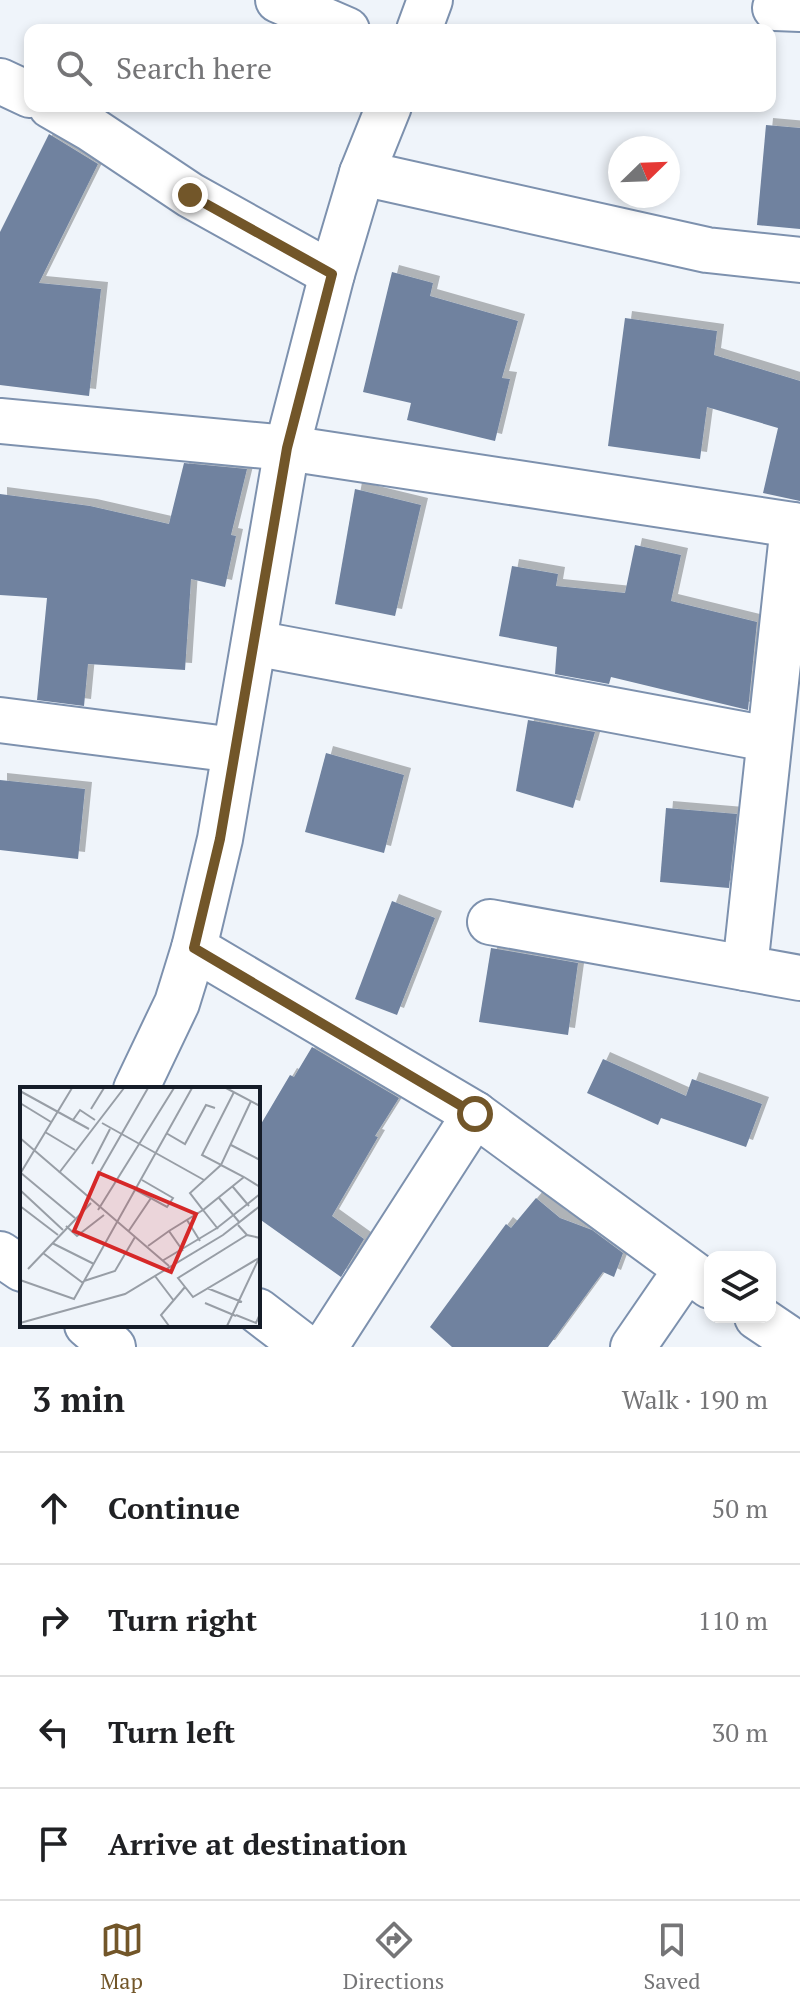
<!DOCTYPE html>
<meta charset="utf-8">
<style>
:root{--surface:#fff;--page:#f6f6f6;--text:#202124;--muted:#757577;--line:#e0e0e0;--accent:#725629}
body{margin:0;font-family:"PT Serif",serif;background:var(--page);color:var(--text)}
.controls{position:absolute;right:24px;bottom:24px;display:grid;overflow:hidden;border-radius:16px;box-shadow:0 4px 12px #0003}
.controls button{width:72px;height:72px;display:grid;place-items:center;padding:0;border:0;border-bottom:2px solid var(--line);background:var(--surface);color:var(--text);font:40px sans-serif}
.compass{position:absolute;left:608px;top:136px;width:72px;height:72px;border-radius:50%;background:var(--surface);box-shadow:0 4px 12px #0003;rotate:67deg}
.stop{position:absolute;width:24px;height:24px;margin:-18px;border:6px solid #725629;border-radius:50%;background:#fff}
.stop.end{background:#725629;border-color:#fff;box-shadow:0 2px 8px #0008}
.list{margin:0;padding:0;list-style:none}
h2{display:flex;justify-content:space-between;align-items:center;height:104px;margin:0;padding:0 32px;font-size:34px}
h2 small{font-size:26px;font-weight:400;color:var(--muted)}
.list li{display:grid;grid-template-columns:52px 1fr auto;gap:24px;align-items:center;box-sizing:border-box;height:112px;padding:0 32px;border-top:2px solid var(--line)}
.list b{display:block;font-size:30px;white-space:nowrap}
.list em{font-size:26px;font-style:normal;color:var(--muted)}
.icon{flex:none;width:44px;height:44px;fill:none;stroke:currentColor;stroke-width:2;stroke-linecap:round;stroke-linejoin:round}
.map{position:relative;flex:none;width:800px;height:1347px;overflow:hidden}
.search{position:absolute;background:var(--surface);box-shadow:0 4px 12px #0003;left:24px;right:24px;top:24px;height:88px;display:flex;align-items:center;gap:20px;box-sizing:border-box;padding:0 28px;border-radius:16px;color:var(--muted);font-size:30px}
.sheet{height:552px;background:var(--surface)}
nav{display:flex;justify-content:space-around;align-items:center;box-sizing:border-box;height:112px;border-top:2px solid var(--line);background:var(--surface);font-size:22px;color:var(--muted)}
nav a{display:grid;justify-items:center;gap:4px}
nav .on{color:var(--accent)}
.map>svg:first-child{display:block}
.building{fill:#6f829f;filter:url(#shadow)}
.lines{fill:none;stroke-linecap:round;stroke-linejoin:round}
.street-casing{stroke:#7d91ae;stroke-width:48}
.secondary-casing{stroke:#7d91ae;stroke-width:48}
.street{stroke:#fff;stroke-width:44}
.secondary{stroke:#fff;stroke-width:44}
.route{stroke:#725629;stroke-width:10}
.inset-road{fill:none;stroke:#989ea6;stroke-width:2}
.view{fill:#d62828;fill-opacity:0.15;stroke:#d62828;stroke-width:4}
.inset-edge{fill:none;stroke:#151c28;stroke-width:4}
</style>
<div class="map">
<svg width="800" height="1347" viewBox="0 0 800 1347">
<defs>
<filter id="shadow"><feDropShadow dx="7" dy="-7" stdDeviation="0" flood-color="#0004"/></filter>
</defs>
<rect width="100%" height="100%" fill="#eff4fa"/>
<g class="building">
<path d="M 766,125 L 800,128 L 800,229 L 757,225 Z"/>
<path d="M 49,134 L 98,164 L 39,283 L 101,289 L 89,396 L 0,385 L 0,232 Z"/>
<path d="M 392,272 L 433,283 L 430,296 L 518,321 L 502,378 L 510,379 L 495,441 L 407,420 L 411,403 L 363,392 Z"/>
<path d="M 625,318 L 717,331 L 714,355 L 800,381 L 800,501 L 763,493 L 778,428 L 707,407 L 700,459 L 608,446 Z"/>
<path d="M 184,463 L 247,469 L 231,535 L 236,536 L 225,587 L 191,579 L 185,670 L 88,664 L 84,706 L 37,700 L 47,598 L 0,595 L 0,494 L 90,506 L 169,524 Z"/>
<path d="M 355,489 L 421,505 L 395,616 L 335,604 Z"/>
<path d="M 635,545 L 681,555 L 671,601 L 757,622 L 748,710 L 611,677 L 609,684 L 555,674 L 557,647 L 499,636 L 512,566 L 558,574 L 556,586 L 625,593 Z"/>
<path d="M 528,720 L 595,732 L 573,808 L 516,791 Z"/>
<path d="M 326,753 L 404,775 L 384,853 L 305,832 Z"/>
<path d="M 0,780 L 85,789 L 78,859 L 0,850 Z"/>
<path d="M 666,808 L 737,814 L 729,888 L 660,882 Z"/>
<path d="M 392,901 L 435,918 L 397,1015 L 355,999 Z"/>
<path d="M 491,948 L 578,963 L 568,1035 L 479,1022 Z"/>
<path d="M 312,1047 L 399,1098 L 375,1136 L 378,1137 L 332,1216 L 364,1239 L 341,1277 L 258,1218 L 258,1129 L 290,1075 L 294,1077 Z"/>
<path d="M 603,1059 L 686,1096 L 692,1079 L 762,1104 L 746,1147 L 661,1118 L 658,1125 L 587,1093 Z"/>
<path d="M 536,1198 L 560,1218 L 592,1230 L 623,1253 L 614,1277 L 603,1272 L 548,1347 L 452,1347 L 430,1327 L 506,1224 L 511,1228 Z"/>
</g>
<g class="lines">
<defs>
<g id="street">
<path d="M 278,0 L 347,30"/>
<path d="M 775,8 L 800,9"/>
<path d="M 0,81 L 30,95"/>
<path d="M 51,106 L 91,129 L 190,195 L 332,274"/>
<path d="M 362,173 L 707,250 L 800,260"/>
<path d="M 0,421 L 287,448 L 800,526"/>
<path d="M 793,525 L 745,968 L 800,978"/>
<path d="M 254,643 L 768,739"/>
<path d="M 0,720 L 235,750"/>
<path d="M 490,922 L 745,968"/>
<path d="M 194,948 L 475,1114"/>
<path d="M 0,1254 L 22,1269"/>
<path d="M 258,1311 L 305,1347"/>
<path d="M 757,1317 L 800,1346"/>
<path d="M 325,1347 L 475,1114 L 710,1286"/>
<path d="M 633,1347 L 686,1270"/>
</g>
<g id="secondary">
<path d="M 419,30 L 430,0"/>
<path d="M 136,1089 L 177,1003 L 194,948 L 220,839 L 287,448 L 332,274 L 362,173 L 389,106"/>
<path d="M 87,1325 L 113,1347"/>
</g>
</defs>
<use href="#street" class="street-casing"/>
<use href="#secondary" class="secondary-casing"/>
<use href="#street" class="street"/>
<use href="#secondary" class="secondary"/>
</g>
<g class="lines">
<path class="route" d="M 190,195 L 332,274 L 287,448 L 220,839 L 194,948 L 475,1114"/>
</g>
<g transform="translate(20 1087)">
<rect width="240" height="240" fill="#eff4fa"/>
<path class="inset-road" d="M 206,1 L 240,19M 0,4 L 69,42M 214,5 L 182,68 L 201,78 L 231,14M 0,16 L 31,35M 71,22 L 84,1M 53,33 L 60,23 L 75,33M 82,36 L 184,93M 25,45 L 55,63M 146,46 L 165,57 L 186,18 L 195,21M 0,51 L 149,179M 211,58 L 240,73M 72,77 L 90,42M 1,86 L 55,131M 39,86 L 104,1M 0,87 L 52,1M 78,88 L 128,1M 224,90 L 183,123 L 170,106 L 201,78 L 224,90 L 240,100M 213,100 L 229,119M 0,103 L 43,143M 116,103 L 147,120 L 153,111 L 122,93M 199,111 L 220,136M 0,119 L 38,148M 78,123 L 154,1M 167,133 L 180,154M 218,138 L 227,148 L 240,151M 46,139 L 57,149 L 84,128M 108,145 L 131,111M 227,148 L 158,191 L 173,210 L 239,171M 32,156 L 74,177M 128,159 L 149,144M 163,164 L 149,144 L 183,123 L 198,142M 23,166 L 63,196M 142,174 L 197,141 L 240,107M 8,182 L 71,116M 135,189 L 154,214M 0,193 L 54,212 L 172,1M 64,194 L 95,184 L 115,150M 187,201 L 222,215M 185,216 L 216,229M 216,228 L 236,236 L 240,227M 0,236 L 105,207 L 203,148 L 240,119M 149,239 L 141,228 L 165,200M 207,239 L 240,169"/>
<path class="view" d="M 79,86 L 176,127 L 151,185 L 54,144 Z"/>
<rect width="240" height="240" class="inset-edge"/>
</g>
</svg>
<div class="controls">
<button><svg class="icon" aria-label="layers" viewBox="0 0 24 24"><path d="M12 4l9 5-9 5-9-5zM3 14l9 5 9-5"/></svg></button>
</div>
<svg class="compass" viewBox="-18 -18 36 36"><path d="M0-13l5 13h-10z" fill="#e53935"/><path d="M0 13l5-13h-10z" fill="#757577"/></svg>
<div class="stop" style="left:475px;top:1114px"></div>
<div class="stop end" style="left:190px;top:195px"></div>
<div class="search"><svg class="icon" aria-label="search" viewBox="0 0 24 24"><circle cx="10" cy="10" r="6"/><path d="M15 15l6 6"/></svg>Search here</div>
</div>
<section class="sheet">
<h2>3 min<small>Walk · 190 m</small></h2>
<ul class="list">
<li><svg class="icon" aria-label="ahead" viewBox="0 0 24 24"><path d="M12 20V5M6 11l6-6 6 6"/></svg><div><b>Continue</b></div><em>50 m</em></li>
<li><svg class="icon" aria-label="right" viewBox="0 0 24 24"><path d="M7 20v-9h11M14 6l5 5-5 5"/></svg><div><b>Turn right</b></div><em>110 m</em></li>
<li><svg class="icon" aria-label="left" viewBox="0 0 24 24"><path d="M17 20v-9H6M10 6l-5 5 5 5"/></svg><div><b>Turn left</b></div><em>30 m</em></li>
<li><svg class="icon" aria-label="arrive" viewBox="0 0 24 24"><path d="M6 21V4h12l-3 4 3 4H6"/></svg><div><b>Arrive at destination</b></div></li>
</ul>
</section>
<nav>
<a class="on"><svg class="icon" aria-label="map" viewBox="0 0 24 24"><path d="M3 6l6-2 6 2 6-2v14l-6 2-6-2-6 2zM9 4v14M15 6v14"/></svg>Map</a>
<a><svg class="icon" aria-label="directions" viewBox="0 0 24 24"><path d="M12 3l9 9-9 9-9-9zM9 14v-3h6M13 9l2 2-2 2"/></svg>Directions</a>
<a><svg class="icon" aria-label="saved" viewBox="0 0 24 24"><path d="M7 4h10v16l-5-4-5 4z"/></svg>Saved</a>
</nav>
